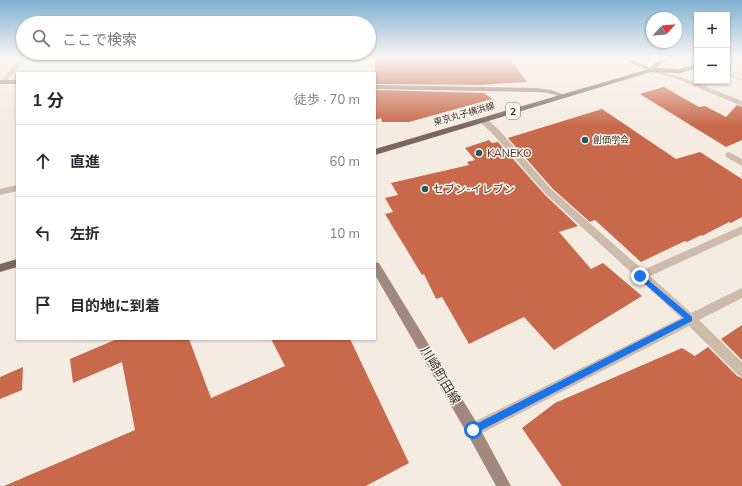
<!DOCTYPE html>
<html lang="ja">
<meta charset="utf-8">
<style>
:root{--surface:#fff;--page:#f7f7f7;--text:#2b2b33;--muted:#7c7c81;--line:#e1e1e2}
body{margin:0;font-family:Mulish,"Noto Sans JP",sans-serif;background:var(--page);color:var(--text)}
.controls{position:absolute;right:12px;top:12px;display:grid;overflow:hidden;border-radius:0px;box-shadow:0 1px 3px #0004}
.controls button{width:36px;height:36px;display:grid;place-items:center;padding:0;border:0;border-bottom:1px solid var(--line);background:var(--surface);color:var(--text);font:20px sans-serif}
.compass{position:absolute;left:646px;top:12px;width:36px;height:36px;border-radius:50%;background:var(--surface);box-shadow:0 1px 3px #0004;rotate:64deg}
.stop{position:absolute;width:12px;height:12px;margin:-9px;border:3px solid #1a73e8;border-radius:50%;background:#fff}
.stop.end{background:#1a73e8;border-color:#fff;box-shadow:0 1px 4px #0008}
.list{margin:0;padding:0;list-style:none}
h2{display:flex;justify-content:space-between;align-items:center;height:52px;margin:0;padding:0 16px;font-size:17px}
h2 small{font-size:13px;font-weight:400;color:var(--muted)}
.list li{display:grid;grid-template-columns:26px 1fr auto;gap:12px;align-items:center;box-sizing:border-box;height:72px;padding:0 16px;border-top:1px solid var(--line)}
.list b{display:block;font-size:15px;white-space:nowrap}
.list em{font-size:13px;font-style:normal;color:var(--muted)}
.icon{flex:none;width:22px;height:22px;fill:none;stroke:currentColor;stroke-width:2;stroke-linecap:round;stroke-linejoin:round}
.map{position:relative;flex:none;width:742px;height:486px;overflow:hidden}
.search{position:absolute;background:var(--surface);box-shadow:0 1px 3px #0004;left:16px;top:16px;width:360px;height:44px;display:flex;align-items:center;gap:10px;box-sizing:border-box;padding:0 14px;border-radius:22px;color:var(--muted);font-size:15px}
.panel{position:absolute;background:var(--surface);box-shadow:0 1px 3px #0004;left:16px;top:72px;width:360px;height:268px;border-radius:0px}
.map>svg:first-child{display:block}
.building{fill:#c8694b}
.lines{fill:none;stroke-linecap:round;stroke-linejoin:round}
.path{stroke:#b9a596;stroke-width:1.5;stroke-dasharray:1.5 1.5;stroke-linecap:butt}
.lane{fill:#cdbbac;fill-rule:evenodd}
.street{fill:#cdbbac;fill-rule:evenodd}
.secondary{fill:#a18a7d;fill-rule:evenodd}
.primary{fill:#7d675c;fill-rule:evenodd}
.route{fill:#1a73e8}
.poi-dot{fill:#1f5a5e;stroke:#fbf5ee;stroke-width:1.5}
.labels{text-anchor:middle;stroke-width:3;stroke-linejoin:round;paint-order:stroke}
.far-street-label{font-size:9px;fill:#3b302b;stroke:#fbf5ee}
.far-poi-label{font-size:9px;fill:#3b302b;stroke:#fbf5ee;text-anchor:start}
.shield{fill:#fbf5ee;stroke:#756b66;stroke-width:1}
.shield-label{font-size:10px;font-weight:bold;fill:#3b302b}
.poi-label{font-size:11px;fill:#3b302b;stroke:#fbf5ee;text-anchor:start}
.near-street-label{font-size:13px;fill:#3b302b;stroke:#fbf5ee}
</style>
<div class="map">
<svg width="742" height="486" viewBox="0 0 742 486">
<rect width="100%" height="100%" fill="#f4ebe1"/>
<g class="building">
<path d="M 375,58 L 509,58 L 527,82 L 479,85 L 375,84 Z"/>
<path d="M 664,87 L 699,107 L 705,106 L 726,117 L 737,105 L 742,107 L 742,140 L 726,147 L 640,94 Z"/>
<path d="M 375,90 L 484,93 L 492,99 L 409,122 L 382,122 L 381,118 L 375,120 Z"/>
<path d="M 602,109 L 676,159 L 700,152 L 742,179 L 742,217 L 731,223 L 729,222 L 702,236 L 701,235 L 687,242 L 685,241 L 641,262 L 595,220 L 590,222 L 553,189 L 508,138 Z"/>
<path d="M 489,140 L 492,143 L 498,142 L 545,195 L 578,226 L 559,232 L 591,269 L 603,263 L 642,296 L 554,350 L 524,317 L 469,344 L 442,297 L 436,299 L 424,274 L 422,275 L 385,214 L 393,212 L 385,198 L 398,195 L 391,183 L 469,165 L 467,162 L 475,160 L 465,148 Z"/>
<path d="M 742,325 L 742,360 L 721,339 Z"/>
<path d="M 117,339 L 189,339 L 211,398 L 285,366 L 271,339 L 350,339 L 409,463 L 366,486 L 4,486 L 135,430 L 122,362 L 73,383 L 70,359 Z"/>
<path d="M 708,347 L 737,376 L 742,378 L 742,486 L 562,486 L 522,428 L 555,403 L 682,348 L 695,356 Z"/>
<path d="M 23,367 L 22,390 L 0,399 L 0,377 Z"/>
</g>
<g class="lines">
<g class="path">
<path d="M 727,74 L 742,80"/>
<path d="M 729,75 L 737,73 L 742,74"/>
</g>
<g class="lane">
<path d="M 20,58 L 27,58 L 5,83 L 1,83 L 1,81 Z"/>
<path d="M 651,68 L 684,78 L 742,101 L 742,106 L 680,80 L 649,71 L 648,70 Z"/>
<path d="M 17,185 L 17,191 L 0,195 L 0,189 Z"/>
</g>
<g class="street">
<path d="M 480,118 L 486,118 L 498,129 L 552,190 L 643,270 L 742,226 L 742,234 L 650,276 L 691,313 L 742,288 L 742,298 L 699,320 L 742,362 L 742,377 L 738,375 L 689,326 L 478,435 L 473,437 L 468,435 L 466,430 L 468,425 L 681,318 L 640,280 L 636,279 L 635,276 L 546,194 L 492,133 L 480,122 Z"/>
<path d="M 729,152 L 742,159 L 742,166 L 726,157 L 725,155 L 726,153 Z"/>
</g>
<g class="secondary">
<path d="M 620,58 L 629,58 L 654,70 L 649,71 Z"/>
<rect x="0" y="80" width="17" height="4"/>
<path d="M 375,85 L 537,88 L 551,90 L 569,96 L 565,98 L 548,93 L 537,92 L 375,89 Z"/>
<path d="M 375,262 L 379,263 L 478,425 L 511,486 L 496,486 L 468,435 L 375,275 Z"/>
</g>
<g class="primary">
<path d="M 666,58 L 677,58 L 660,64 L 656,68 L 680,69 L 697,64 L 697,68 L 680,73 L 651,72 L 375,155 L 375,149 L 649,69 L 656,62 Z"/>
<path d="M 17,259 L 17,267 L 0,272 L 0,264 Z"/>
</g>
</g>
<linearGradient id="sky" x2="0" y2="1"><stop stop-color="#7eb2d2"/><stop offset="0.46" stop-color="#faf6f2"/><stop offset="1" stop-color="#faf6f2" stop-opacity="0"/></linearGradient>
<rect width="742" height="126" fill="url(#sky)"/>
<path class="route" d="M 640,273 L 692,317 L 692,321 L 476,433 L 473,434 L 470,433 L 469,430 L 470,427 L 684,318 L 638,278 L 637,276 Z"/>
<g class="poi-dot">
<circle cx="585" cy="140" r="4"/>
<circle cx="479" cy="153" r="4"/>
<circle cx="425" cy="189" r="4"/>
</g>
<g class="labels">
<g class="far-street-label">
<text transform="translate(464 114) rotate(-16)" y="3">東京丸子横浜線</text>
</g>
<g class="far-poi-label">
<text x="593" y="143">創価学会</text>
</g>
<rect class="shield" x="506" y="103" width="14" height="16" rx="3"/>
<g class="shield-label">
<text x="513" y="115">2</text>
</g>
<g class="poi-label">
<text x="487" y="157">KANEKO</text>
<text x="433" y="193">セブン-イレブン</text>
</g>
<g class="near-street-label">
<text transform="translate(441 375) rotate(59)" y="5">川崎町田線</text>
</g>
</g>
</svg>
<div class="controls">
<button>+</button>
<button>−</button>
</div>
<svg class="compass" viewBox="-18 -18 36 36"><path d="M0-13l5 13h-10z" fill="#e53935"/><path d="M0 13l5-13h-10z" fill="#7c7c81"/></svg>
<div class="stop" style="left:473px;top:430px"></div>
<div class="stop end" style="left:640px;top:276px"></div>
<div class="search"><svg class="icon" aria-label="search" viewBox="0 0 24 24"><circle cx="10" cy="10" r="6"/><path d="M15 15l6 6"/></svg>ここで検索</div>
<section class="panel">
<h2>1 分<small>徒歩 · 70 m</small></h2>
<ul class="list">
<li><svg class="icon" aria-label="ahead" viewBox="0 0 24 24"><path d="M12 20V5M6 11l6-6 6 6"/></svg><div><b>直進</b></div><em>60 m</em></li>
<li><svg class="icon" aria-label="left" viewBox="0 0 24 24"><path d="M17 20v-9H6M10 6l-5 5 5 5"/></svg><div><b>左折</b></div><em>10 m</em></li>
<li><svg class="icon" aria-label="arrive" viewBox="0 0 24 24"><path d="M6 21V4h12l-3 4 3 4H6"/></svg><div><b>目的地に到着</b></div></li>
</ul>
</section>
</div>
